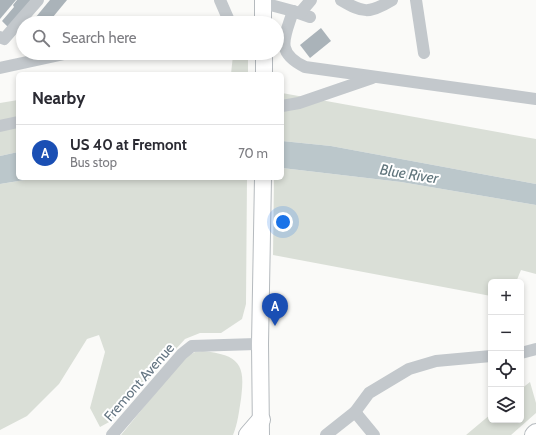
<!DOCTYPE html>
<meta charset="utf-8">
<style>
:root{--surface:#fff;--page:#f7f7f7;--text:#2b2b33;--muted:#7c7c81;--line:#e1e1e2;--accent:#e4572e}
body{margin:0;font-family:Cabin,sans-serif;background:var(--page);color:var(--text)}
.controls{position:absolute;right:12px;bottom:12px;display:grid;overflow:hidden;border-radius:6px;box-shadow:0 2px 6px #0003}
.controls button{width:36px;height:36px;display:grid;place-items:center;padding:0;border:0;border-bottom:1px solid var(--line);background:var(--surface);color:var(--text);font:20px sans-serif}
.you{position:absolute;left:283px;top:222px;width:14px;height:14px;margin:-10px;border:3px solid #fff;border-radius:50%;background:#1a73e8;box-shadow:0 0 0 6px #1a73e833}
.badge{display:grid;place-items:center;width:26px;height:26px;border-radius:50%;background:var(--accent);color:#fff;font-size:13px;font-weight:700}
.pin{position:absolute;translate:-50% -33px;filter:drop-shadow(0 1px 2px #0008)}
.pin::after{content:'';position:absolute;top:21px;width:14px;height:12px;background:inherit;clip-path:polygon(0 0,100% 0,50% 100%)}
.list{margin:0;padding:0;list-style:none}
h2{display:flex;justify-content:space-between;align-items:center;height:52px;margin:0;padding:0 16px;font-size:17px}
h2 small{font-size:13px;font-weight:400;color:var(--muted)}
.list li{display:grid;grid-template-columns:26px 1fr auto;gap:12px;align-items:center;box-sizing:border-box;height:56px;padding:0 16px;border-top:1px solid var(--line)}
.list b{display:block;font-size:15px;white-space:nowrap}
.list p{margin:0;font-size:13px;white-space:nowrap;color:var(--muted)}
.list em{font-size:13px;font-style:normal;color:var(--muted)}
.icon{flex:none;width:22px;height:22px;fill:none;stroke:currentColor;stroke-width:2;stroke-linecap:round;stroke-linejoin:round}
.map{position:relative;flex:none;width:536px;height:435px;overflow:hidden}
.search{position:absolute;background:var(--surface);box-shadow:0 2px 6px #0003;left:16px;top:16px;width:268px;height:44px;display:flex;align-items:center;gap:10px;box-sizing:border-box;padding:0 14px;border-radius:22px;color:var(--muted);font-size:15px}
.panel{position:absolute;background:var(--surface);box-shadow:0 2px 6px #0003;left:16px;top:72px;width:268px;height:108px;border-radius:6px}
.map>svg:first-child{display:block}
.green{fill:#dadfd7}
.water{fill:#bbc7cb}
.building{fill:#aab3b9}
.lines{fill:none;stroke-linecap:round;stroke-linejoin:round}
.major-casing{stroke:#b5babe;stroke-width:18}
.highway-casing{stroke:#b4b9bd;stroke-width:20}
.minor{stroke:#c3c8cc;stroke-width:12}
.major{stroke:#fff;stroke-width:16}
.highway{stroke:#fff;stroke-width:18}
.labels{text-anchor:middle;stroke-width:4;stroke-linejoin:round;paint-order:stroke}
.street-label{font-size:14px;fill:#657683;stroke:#fff}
.water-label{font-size:15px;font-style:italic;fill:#60757c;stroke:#fff}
</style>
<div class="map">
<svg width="536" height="435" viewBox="0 0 536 435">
<rect width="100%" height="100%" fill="#fafaf8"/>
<g class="green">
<path d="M 233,55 L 248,55 L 248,74 L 231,74 Z"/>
<path d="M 282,93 L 536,139 L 536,184 L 331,146 L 282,141 Z"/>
<path d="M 18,100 L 18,152 L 0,156 L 0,103 Z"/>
<path d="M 282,168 L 401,182 L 536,205 L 536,274 L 521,270 L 516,282 L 491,282 L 491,296 L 273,255 L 274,178 L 282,178 Z"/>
<path d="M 37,178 L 247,178 L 246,304 L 242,319 L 221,333 L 200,333 L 185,339 L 111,421 L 100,427 L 90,408 L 105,352 L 99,335 L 87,339 L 59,384 L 27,416 L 0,430 L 0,184 Z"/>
<path d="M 203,351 C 239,355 246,364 241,399 C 239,411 238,423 233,435 L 121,435 L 184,358 L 195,352 Z"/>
<path d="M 530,382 L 536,403 L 536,413 L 511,435 L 466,435 L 491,414 L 491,420 L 521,420 L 521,389 Z"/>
</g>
<g class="water">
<path d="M 282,141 L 331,146 L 536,184 L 536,205 L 401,182 L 282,168 Z"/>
<path d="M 18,152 L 18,178 L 37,178 L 0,184 L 0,156 Z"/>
</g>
<g class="building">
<path d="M 0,0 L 16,0 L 0,19 Z"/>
<path d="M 17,0 L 31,0 L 8,27 L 2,21 L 14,7 L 13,5 Z"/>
<path d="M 50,0 L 67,0 L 48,23 L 31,23 Z"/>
<path d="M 321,28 L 331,41 L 310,58 L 300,45 Z"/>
</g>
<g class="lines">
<defs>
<g id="major">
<path d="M 263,0 L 263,23"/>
<path d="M 264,74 L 264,53"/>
<path d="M 261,435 L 260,344 L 263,178"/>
</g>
<g id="highway">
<path d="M 248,435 L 261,420"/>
<path d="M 534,435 L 536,433"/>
</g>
</defs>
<use href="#major" class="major-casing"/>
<use href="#highway" class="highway-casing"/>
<g class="minor">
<path d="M 220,0 L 230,23"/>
<path d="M 341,0 C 363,13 369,14 392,0"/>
<path d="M 416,0 L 424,53"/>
<path d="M 263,3 L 293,11 L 310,17"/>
<path d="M 293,11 C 285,37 274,52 305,67 L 536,99"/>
<path d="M 300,13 L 311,0"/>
<path d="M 0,37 L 4,39 L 38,0"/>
<path d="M 0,68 L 69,53"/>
<path d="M 282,106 L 299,103 L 372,78"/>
<path d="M 0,126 L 18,122"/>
<path d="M 521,353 L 536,349"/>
<path d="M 355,412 L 374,435"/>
<path d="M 112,435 L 182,354 L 192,346 L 260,344"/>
<path d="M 326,435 L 355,412 L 369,393 L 409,369 L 436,361 L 491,356"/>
</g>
<use href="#major" class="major"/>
<use href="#highway" class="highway"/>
</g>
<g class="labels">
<g class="street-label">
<text transform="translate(139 382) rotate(-49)" y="5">Fremont Avenue</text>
</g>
<g class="water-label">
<text transform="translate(409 174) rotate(9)" y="5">Blue River</text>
</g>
</g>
</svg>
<div class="controls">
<button>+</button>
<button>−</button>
<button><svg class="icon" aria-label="locate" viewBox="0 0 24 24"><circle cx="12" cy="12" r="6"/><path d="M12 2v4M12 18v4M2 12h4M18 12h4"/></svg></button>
<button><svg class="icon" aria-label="layers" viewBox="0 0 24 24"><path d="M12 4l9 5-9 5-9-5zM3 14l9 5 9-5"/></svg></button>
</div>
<div class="you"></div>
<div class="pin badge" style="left:275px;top:326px;background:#1a4fb4">A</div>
<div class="search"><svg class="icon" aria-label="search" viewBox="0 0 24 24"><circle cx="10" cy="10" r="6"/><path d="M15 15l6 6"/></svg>Search here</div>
<section class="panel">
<h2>Nearby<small></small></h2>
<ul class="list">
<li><span class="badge" style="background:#1a4fb4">A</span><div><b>US 40 at Fremont</b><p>Bus stop</p></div><em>70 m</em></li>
</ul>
</section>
</div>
